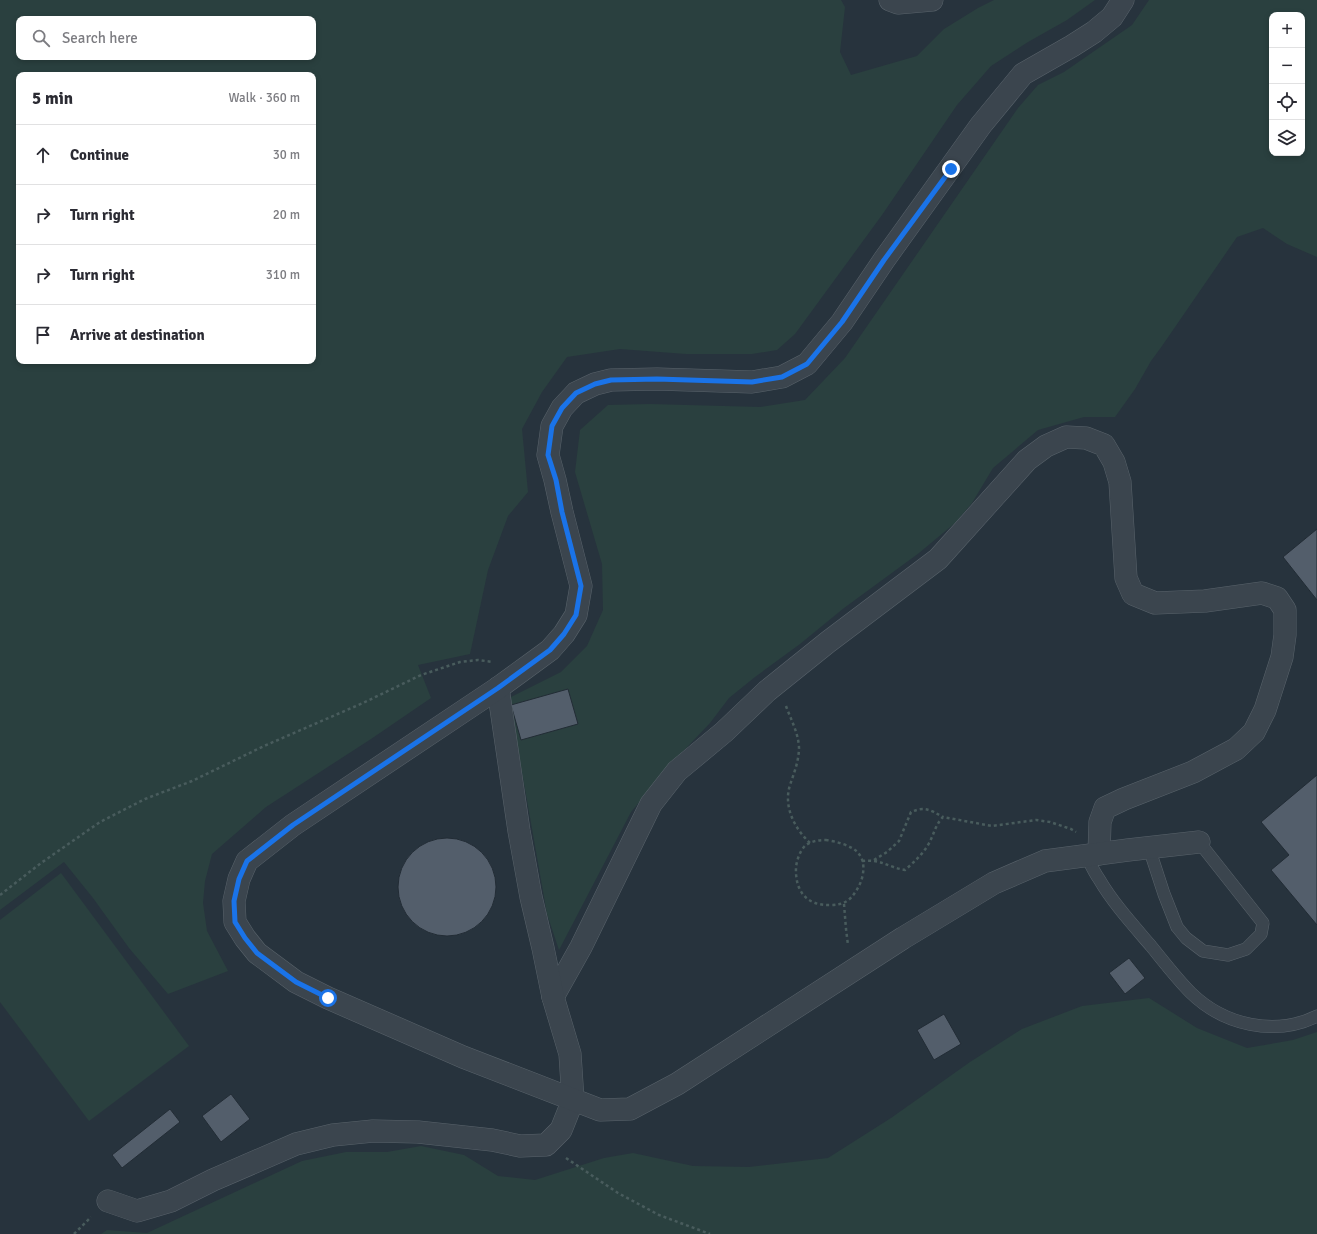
<!DOCTYPE html>
<meta charset="utf-8">
<style>
:root{--surface:#fff;--page:#f7f7f7;--text:#2b2b33;--muted:#7c7c81;--line:#e1e1e2}
body{margin:0;font-family:Signika,sans-serif;background:var(--page);color:var(--text)}
.controls{position:absolute;right:12px;top:12px;display:grid;overflow:hidden;border-radius:8px;box-shadow:0 2px 6px #0003}
.controls button{width:36px;height:36px;display:grid;place-items:center;padding:0;border:0;border-bottom:1px solid var(--line);background:var(--surface);color:var(--text);font:20px sans-serif}
.stop{position:absolute;width:12px;height:12px;margin:-9px;border:3px solid #1a73e8;border-radius:50%;background:#fff}
.stop.end{background:#1a73e8;border-color:#fff;box-shadow:0 1px 4px #0008}
.list{margin:0;padding:0;list-style:none}
h2{display:flex;justify-content:space-between;align-items:center;height:52px;margin:0;padding:0 16px;font-size:17px}
h2 small{font-size:13px;font-weight:400;color:var(--muted)}
.list li{display:grid;grid-template-columns:26px 1fr auto;gap:12px;align-items:center;box-sizing:border-box;height:60px;padding:0 16px;border-top:1px solid var(--line)}
.list b{display:block;font-size:15px;white-space:nowrap}
.list em{font-size:13px;font-style:normal;color:var(--muted)}
.icon{flex:none;width:22px;height:22px;fill:none;stroke:currentColor;stroke-width:2;stroke-linecap:round;stroke-linejoin:round}
.map{position:relative;flex:none;width:1317px;height:1234px;overflow:hidden}
.search{position:absolute;background:var(--surface);box-shadow:0 2px 6px #0003;left:16px;top:16px;width:300px;height:44px;display:flex;align-items:center;gap:10px;box-sizing:border-box;padding:0 14px;border-radius:8px;color:var(--muted);font-size:15px}
.panel{position:absolute;background:var(--surface);box-shadow:0 2px 6px #0003;left:16px;top:72px;width:300px;height:292px;border-radius:8px}
.map>svg:first-child{display:block}
.green{fill:#2a403f;fill-rule:evenodd}
.building{fill:#535e6b;stroke:#222c35}
.lines{fill:none;stroke-linecap:round;stroke-linejoin:round}
.service-casing{stroke:#59636b;stroke-width:13}
.minor-casing{stroke:#59636b;stroke-width:23}
.tertiary-casing{stroke:#59636b;stroke-width:23}
.path{stroke:#495c5d;stroke-width:2.5;stroke-dasharray:3 3;stroke-linecap:butt}
.service{stroke:#3b454e;stroke-width:12}
.minor{stroke:#3b454e;stroke-width:22}
.tertiary{stroke:#3b454e;stroke-width:22}
.route{stroke:#1a73e8;stroke-width:5}
</style>
<div class="map">
<svg width="1317" height="1234" viewBox="0 0 1317 1234">
<rect width="100%" height="100%" fill="#27333d"/>
<g class="green">
<path d="M 0,0 L 841,0 L 845,7 L 840,52 L 851,75 L 917,56 L 944,29 L 978,8 L 994,0 L 1095,0 L 1067,20 L 1028,42 L 991,66 L 957,105 L 882,215 L 795,334 L 777,350 L 752,354 L 686,354 L 620,349 L 567,357 L 542,392 L 522,429 L 528,492 L 508,516 L 488,570 L 470,654 L 418,665 L 431,698 L 371,739 L 266,807 L 212,854 L 205,881 L 203,903 L 207,931 L 228,971 L 168,994 L 129,948 L 93,898 L 64,862 L 0,910 ZM 19,19 L 313,19 L 313,57 L 19,57 ZM 19,75 L 313,75 L 313,361 L 19,361 Z"/>
<path d="M 1149,0 L 1317,0 L 1317,257 L 1287,244 L 1263,228 L 1237,237 L 1162,346 L 1151,361 L 1135,389 L 1115,417 L 1084,417 L 1038,430 L 993,468 L 972,503 L 955,523 L 919,553 L 844,608 L 800,644 L 755,677 L 729,698 L 710,723 L 673,762 L 631,812 L 559,950 L 547,914 L 509,698 L 561,672 L 587,646 L 603,610 L 602,564 L 575,472 L 580,430 L 608,405 L 650,404 L 760,407 L 805,400 L 845,358 L 1018,108 L 1038,85 L 1064,72 L 1132,25 ZM 1272,15 L 1302,15 L 1302,153 L 1272,153 Z"/>
<path d="M 61,873 L 189,1046 L 89,1121 L 0,1002 L 0,920 Z"/>
<path d="M 1149,998 L 1197,1028 L 1247,1048 L 1293,1040 L 1317,1032 L 1317,1234 L 101,1234 L 107,1230 L 147,1233 L 302,1161 L 346,1152 L 387,1152 L 421,1146 L 464,1155 L 498,1176 L 535,1180 L 604,1158 L 633,1153 L 693,1166 L 749,1167 L 828,1158 L 891,1118 L 970,1062 L 1022,1029 L 1082,1006 Z"/>
</g>
<g class="building">
<path d="M 1317,529 L 1317,600 L 1283,557 Z"/>
<path d="M 568,689 L 578,724 L 521,740 L 511,705 Z"/>
<path d="M 1317,775 L 1317,925 L 1271,870 L 1289,855 L 1261,822 Z"/>
<circle cx="447" cy="887" r="49"/>
<path d="M 1129,958 L 1145,978 L 1125,994 L 1109,973 Z"/>
<path d="M 944,1014 L 961,1044 L 934,1060 L 917,1030 Z"/>
<path d="M 231,1094 L 250,1119 L 221,1142 L 202,1116 Z"/>
<path d="M 170,1109 L 180,1122 L 122,1168 L 112,1155 Z"/>
</g>
<g class="lines">
<defs>
<g id="service">
<path d="M 1149,848 L 1164,894 L 1177,927 L 1186,938 L 1203,951 L 1228,955 L 1246,949 L 1261,934 L 1263,923 L 1199,842"/>
<path d="M 1086,855 C 1090,863 1094,872 1099,879 C 1113,903 1133,925 1151,946 C 1164,962 1177,979 1191,993 C 1224,1025 1275,1037 1317,1016"/>
</g>
<g id="minor">
<path d="M 553,997 L 581,947 L 651,804 L 677,771 L 724,732 L 767,691 L 828,642 L 938,559 L 1027,460 L 1046,446 L 1066,437 L 1086,438 L 1104,445 L 1114,462 L 1120,482 L 1126,578 L 1133,594 L 1155,603 L 1205,601 L 1262,593 L 1277,598 L 1285,610 L 1285,635 L 1282,657 L 1265,710 L 1254,732 L 1236,749 L 1193,772 L 1124,799 L 1105,808 L 1100,822 L 1099,854"/>
<path d="M 108,1201 L 137,1211 L 171,1201 L 213,1180 L 296,1144 L 333,1135 L 373,1131 L 418,1132 L 492,1140 L 520,1146 L 546,1145 L 561,1130 L 573,1100 L 570,1054 L 553,997 L 543,948 L 531,897 L 519,831 L 498,688"/>
</g>
<g id="tertiary">
<path d="M 890,0 L 898,3 L 932,0"/>
<path d="M 1123,0 L 1112,17 L 1094,32 L 1072,46 L 1023,74 L 981,125 L 884,260 L 842,322 L 807,364 L 782,377 L 752,382 L 657,379 L 611,380 L 595,384 L 576,393 L 562,408 L 552,426 L 548,455 L 555,480 L 562,512 L 581,586 L 576,615 L 564,634 L 550,650 L 535,661 L 498,688 L 293,825 L 247,861 L 239,879 L 234,901 L 235,922 L 245,938 L 257,953 L 296,982 L 328,998 L 463,1057 L 600,1110 L 630,1109 L 677,1084 L 903,938 L 994,883 L 1045,861 L 1128,850 L 1199,842"/>
</g>
</defs>
<use href="#service" class="service-casing"/>
<use href="#minor" class="minor-casing"/>
<use href="#tertiary" class="tertiary-casing"/>
<g class="path">
<path d="M 786,706 C 791,720 798,732 799,747 C 799,761 794,773 790,785 C 783,807 795,829 810,843"/>
<path d="M 826,840 C 835,841 854,846 859,854 C 867,864 863,881 856,891 C 850,901 843,905 831,905 C 806,906 795,891 796,867 C 797,860 800,850 806,845 C 812,841 819,840 826,840 Z"/>
<path d="M 874,860 L 887,852 L 899,841 L 911,812 C 925,806 930,810 943,817"/>
<path d="M 862,861 C 882,859 887,867 905,870 C 914,862 922,855 928,845 C 934,835 935,825 943,817 L 992,826 L 1036,820 L 1050,822 L 1071,829 L 1076,832"/>
<path d="M 0,895 L 41,863 L 100,822 L 145,799 L 192,781 L 264,746 L 363,703 L 421,675 L 460,662 L 478,660 L 493,662"/>
<path d="M 844,904 L 846,929 L 848,945"/>
<path d="M 566,1158 L 618,1193 L 659,1215 L 710,1234"/>
<path d="M 74,1234 L 91,1217"/>
</g>
<use href="#service" class="service"/>
<use href="#minor" class="minor"/>
<use href="#tertiary" class="tertiary"/>
</g>
<g class="lines">
<path class="route" d="M 328,998 L 296,982 L 257,953 L 245,938 L 235,922 L 234,901 L 239,879 L 247,861 L 293,825 L 498,688 L 550,650 L 564,634 L 576,615 L 581,586 L 562,512 L 556,480 L 548,455 L 552,426 L 562,408 L 576,393 L 595,384 L 611,380 L 657,379 L 752,382 L 782,377 L 807,364 L 842,322 L 884,260 L 951,169"/>
</g>
</svg>
<div class="controls">
<button>+</button>
<button>−</button>
<button><svg class="icon" aria-label="locate" viewBox="0 0 24 24"><circle cx="12" cy="12" r="6"/><path d="M12 2v4M12 18v4M2 12h4M18 12h4"/></svg></button>
<button><svg class="icon" aria-label="layers" viewBox="0 0 24 24"><path d="M12 4l9 5-9 5-9-5zM3 14l9 5 9-5"/></svg></button>
</div>
<div class="stop" style="left:328px;top:998px"></div>
<div class="stop end" style="left:951px;top:169px"></div>
<div class="search"><svg class="icon" aria-label="search" viewBox="0 0 24 24"><circle cx="10" cy="10" r="6"/><path d="M15 15l6 6"/></svg>Search here</div>
<section class="panel">
<h2>5 min<small>Walk · 360 m</small></h2>
<ul class="list">
<li><svg class="icon" aria-label="ahead" viewBox="0 0 24 24"><path d="M12 20V5M6 11l6-6 6 6"/></svg><div><b>Continue</b></div><em>30 m</em></li>
<li><svg class="icon" aria-label="right" viewBox="0 0 24 24"><path d="M7 20v-9h11M14 6l5 5-5 5"/></svg><div><b>Turn right</b></div><em>20 m</em></li>
<li><svg class="icon" aria-label="right" viewBox="0 0 24 24"><path d="M7 20v-9h11M14 6l5 5-5 5"/></svg><div><b>Turn right</b></div><em>310 m</em></li>
<li><svg class="icon" aria-label="arrive" viewBox="0 0 24 24"><path d="M6 21V4h12l-3 4 3 4H6"/></svg><div><b>Arrive at destination</b></div></li>
</ul>
</section>
</div>
